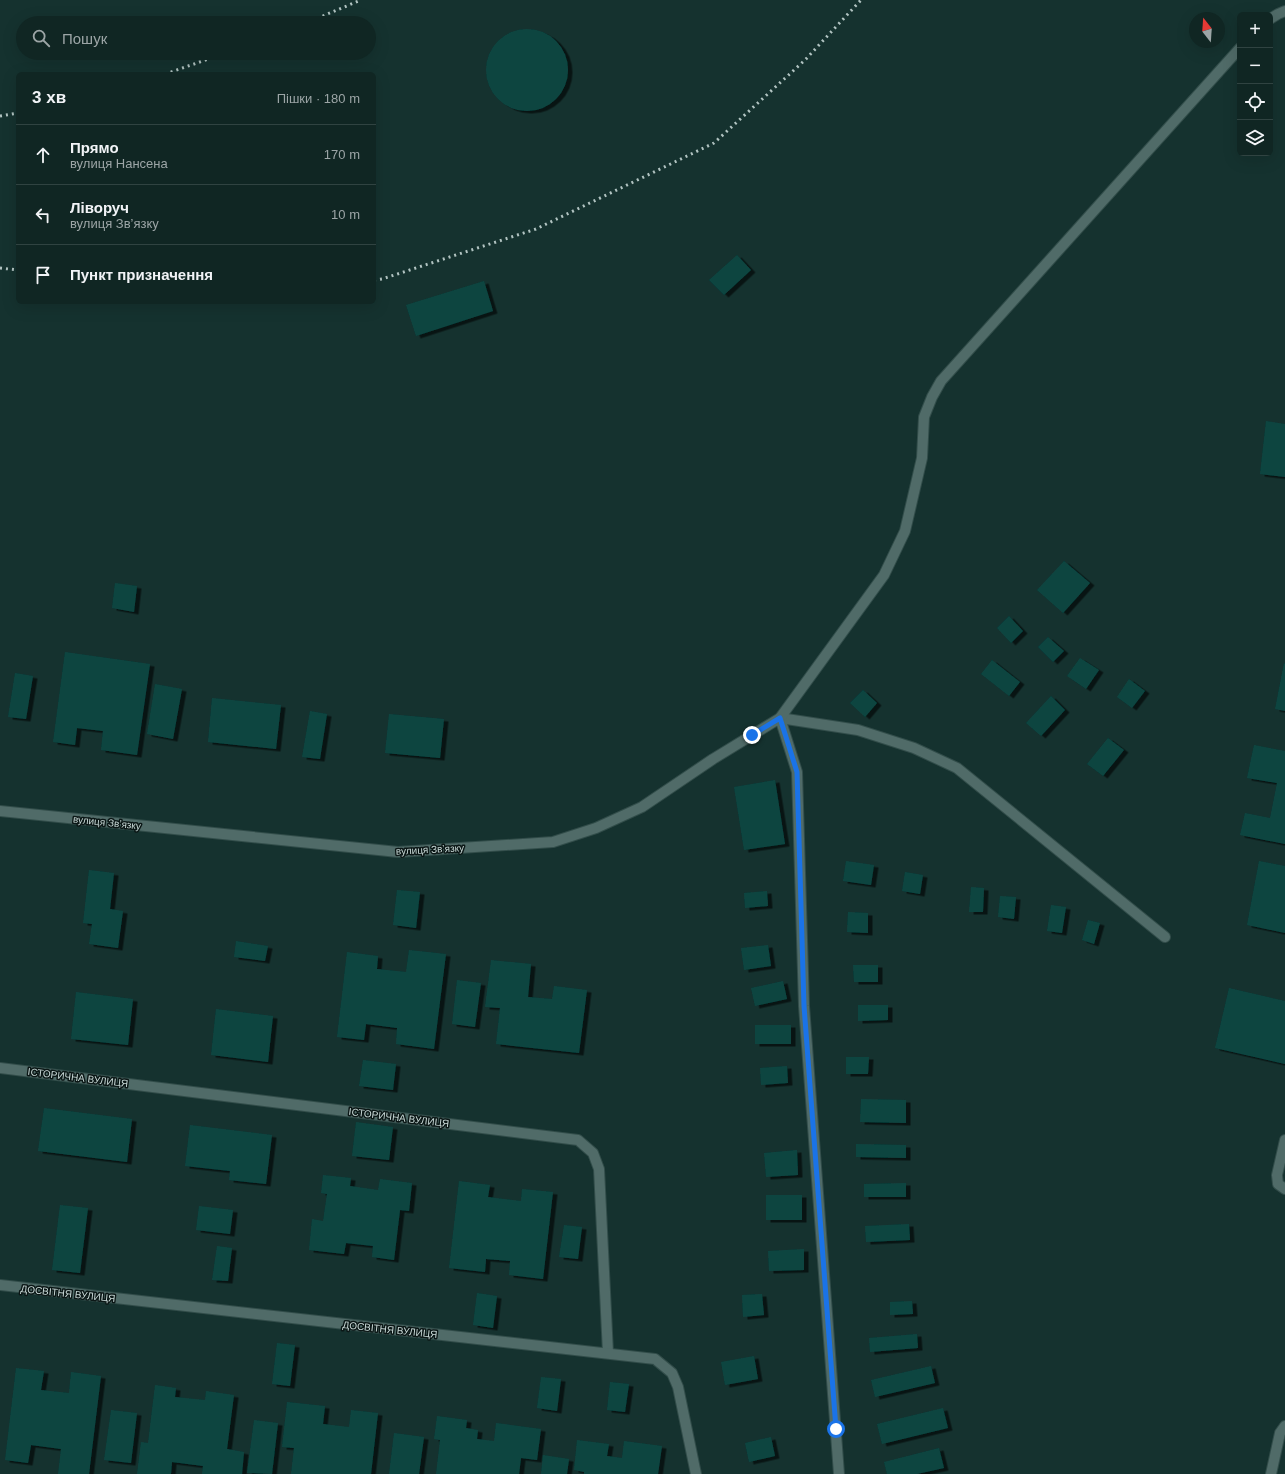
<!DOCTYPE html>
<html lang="uk">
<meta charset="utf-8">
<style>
:root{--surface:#102623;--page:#1e3230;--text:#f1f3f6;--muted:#9ca5a6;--line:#304341}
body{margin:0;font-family:Arial,sans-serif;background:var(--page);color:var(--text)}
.controls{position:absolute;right:12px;top:12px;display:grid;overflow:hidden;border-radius:6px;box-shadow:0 4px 16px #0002}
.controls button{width:36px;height:36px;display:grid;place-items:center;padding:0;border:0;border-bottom:1px solid var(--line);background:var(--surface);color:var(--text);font:20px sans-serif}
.compass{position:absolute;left:1189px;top:12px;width:36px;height:36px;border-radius:50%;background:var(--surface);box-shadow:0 4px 16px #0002;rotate:343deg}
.stop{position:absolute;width:12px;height:12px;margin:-9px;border:3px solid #1a73e8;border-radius:50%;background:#fff}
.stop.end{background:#1a73e8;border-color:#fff;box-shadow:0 1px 4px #0008}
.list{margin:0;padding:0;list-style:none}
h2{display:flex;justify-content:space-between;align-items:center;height:52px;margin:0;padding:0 16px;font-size:17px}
h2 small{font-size:13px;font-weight:400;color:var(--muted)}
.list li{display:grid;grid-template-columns:26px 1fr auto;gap:12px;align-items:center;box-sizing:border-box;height:60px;padding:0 16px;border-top:1px solid var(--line)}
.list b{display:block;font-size:15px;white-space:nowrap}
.list p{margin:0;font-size:13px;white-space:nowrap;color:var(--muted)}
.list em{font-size:13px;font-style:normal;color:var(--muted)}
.icon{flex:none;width:22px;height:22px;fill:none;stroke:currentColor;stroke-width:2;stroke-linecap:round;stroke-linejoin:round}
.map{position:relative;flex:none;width:1285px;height:1474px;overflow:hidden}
.search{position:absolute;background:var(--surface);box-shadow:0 4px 16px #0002;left:16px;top:16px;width:360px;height:44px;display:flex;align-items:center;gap:10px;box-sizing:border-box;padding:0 14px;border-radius:22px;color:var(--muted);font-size:15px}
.panel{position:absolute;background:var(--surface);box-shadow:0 4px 16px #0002;left:16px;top:72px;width:360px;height:232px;border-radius:6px}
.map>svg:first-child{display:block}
.building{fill:#0b4541;filter:url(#shadow)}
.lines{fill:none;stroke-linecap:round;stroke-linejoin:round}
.minor-casing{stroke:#324d4a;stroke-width:12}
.minor{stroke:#506b68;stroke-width:10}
.rail{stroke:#b2c4c2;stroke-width:3;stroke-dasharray:2 4;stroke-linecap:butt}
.route{stroke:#1a73e8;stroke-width:5}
.labels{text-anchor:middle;stroke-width:3;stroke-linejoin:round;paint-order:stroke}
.street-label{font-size:10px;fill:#cadad8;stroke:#0b1716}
</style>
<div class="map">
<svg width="1285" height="1474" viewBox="0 0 1285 1474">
<defs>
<filter id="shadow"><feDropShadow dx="4.5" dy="2.5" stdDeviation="0" flood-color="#0009"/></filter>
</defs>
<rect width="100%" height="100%" fill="#15322f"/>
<g class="building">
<circle cx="527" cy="70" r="41"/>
<path d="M 737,255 L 751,270 L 724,295 L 709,280 Z"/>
<path d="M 484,281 L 493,311 L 416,336 L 406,305 Z"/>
<path d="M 1266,421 L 1285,424 L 1285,477 L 1260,474 Z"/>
<path d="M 1064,561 L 1090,583 L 1063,613 L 1037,590 Z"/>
<path d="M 115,583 L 137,586 L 134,612 L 112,608 Z"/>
<path d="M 1009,616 L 1023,631 L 1011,643 L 997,628 Z"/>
<path d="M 1048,637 L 1064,651 L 1053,662 L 1038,647 Z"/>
<path d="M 65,652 L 150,664 L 137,755 L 101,750 L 103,731 L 77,728 L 75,745 L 53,742 Z"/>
<path d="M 1080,658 L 1099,670 L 1086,689 L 1067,676 Z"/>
<path d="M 992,660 L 1020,682 L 1009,696 L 981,674 Z"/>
<path d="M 1284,663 L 1285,664 L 1285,711 L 1275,709 Z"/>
<path d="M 15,673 L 33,676 L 26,719 L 8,717 Z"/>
<path d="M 1129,679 L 1145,691 L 1132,708 L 1117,697 Z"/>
<path d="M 155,684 L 182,689 L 173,739 L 147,734 Z"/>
<path d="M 863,690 L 877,703 L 865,717 L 850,703 Z"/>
<path d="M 1051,696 L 1065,710 L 1041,736 L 1026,723 Z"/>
<path d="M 212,698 L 281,705 L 276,749 L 208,742 Z"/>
<path d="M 310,711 L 327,714 L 320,759 L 302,757 Z"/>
<path d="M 389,714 L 444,719 L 440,758 L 385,753 Z"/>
<path d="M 1108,738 L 1124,750 L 1103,776 L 1087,764 Z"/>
<path d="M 1254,745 L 1285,751 L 1285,844 L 1240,835 L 1245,813 L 1270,818 L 1277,783 L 1247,778 Z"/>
<path d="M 775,780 L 785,844 L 744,850 L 734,787 Z"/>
<path d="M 846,861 L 874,865 L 871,885 L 843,881 Z"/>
<path d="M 1259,861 L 1285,866 L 1285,933 L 1247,925 Z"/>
<path d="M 89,870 L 114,873 L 110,909 L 123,911 L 118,948 L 89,944 L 92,924 L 83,923 Z"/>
<path d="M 905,872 L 923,875 L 920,894 L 902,891 Z"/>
<path d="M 971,887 L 984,888 L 983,912 L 969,912 Z"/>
<path d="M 397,890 L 420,892 L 416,928 L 393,925 Z"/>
<path d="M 767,891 L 768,906 L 745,908 L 744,893 Z"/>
<path d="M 1000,896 L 1016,897 L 1014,919 L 998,917 Z"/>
<path d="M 1051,905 L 1066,907 L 1062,933 L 1047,931 Z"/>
<path d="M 848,912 L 868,913 L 868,933 L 847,932 Z"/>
<path d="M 1088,920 L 1100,923 L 1094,944 L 1082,940 Z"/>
<path d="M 236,941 L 268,946 L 265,961 L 234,957 Z"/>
<path d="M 768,945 L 771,966 L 744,970 L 741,948 Z"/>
<path d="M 409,950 L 446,954 L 434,1049 L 396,1044 L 397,1028 L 366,1024 L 364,1040 L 337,1037 L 347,952 L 378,956 L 377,969 L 406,972 Z"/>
<path d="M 491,960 L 531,964 L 528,997 L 552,999 L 554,986 L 587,990 L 579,1053 L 496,1044 L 500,1008 L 485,1007 Z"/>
<path d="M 853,965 L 878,965 L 878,982 L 854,982 Z"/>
<path d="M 457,980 L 481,983 L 475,1027 L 452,1024 Z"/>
<path d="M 783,981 L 787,999 L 755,1006 L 751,988 Z"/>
<path d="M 1229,988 L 1285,1001 L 1285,1064 L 1215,1048 Z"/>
<path d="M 76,992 L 133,999 L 128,1045 L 71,1039 Z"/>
<path d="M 858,1005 L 888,1005 L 888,1020 L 858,1021 Z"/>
<path d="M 216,1009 L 273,1016 L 268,1062 L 211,1055 Z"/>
<rect x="755" y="1025" width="36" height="19"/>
<path d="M 846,1057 L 869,1057 L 868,1074 L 846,1074 Z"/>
<path d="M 363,1060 L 396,1064 L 393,1090 L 359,1086 Z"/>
<path d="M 787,1066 L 788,1083 L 761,1085 L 760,1068 Z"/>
<path d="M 861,1099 L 906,1100 L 906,1123 L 860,1122 Z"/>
<path d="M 44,1108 L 132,1119 L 127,1162 L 38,1151 Z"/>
<path d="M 356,1122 L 393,1127 L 389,1160 L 352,1156 Z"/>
<path d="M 190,1125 L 272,1135 L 266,1184 L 229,1180 L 230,1171 L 185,1166 Z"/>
<path d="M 856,1144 L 906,1145 L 906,1158 L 856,1157 Z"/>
<path d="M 797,1150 L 798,1175 L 766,1177 L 764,1153 Z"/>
<path d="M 323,1175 L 351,1178 L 350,1186 L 378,1190 L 380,1179 L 412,1183 L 409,1211 L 400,1210 L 394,1260 L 372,1257 L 373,1246 L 346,1243 L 344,1254 L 309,1250 L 312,1219 L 323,1221 L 327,1194 L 321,1193 Z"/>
<path d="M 459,1181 L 490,1185 L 488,1197 L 521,1201 L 522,1189 L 553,1192 L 543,1279 L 509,1275 L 510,1261 L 486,1259 L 485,1272 L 449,1268 Z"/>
<path d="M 906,1183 L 906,1197 L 864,1197 L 864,1184 Z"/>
<rect x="766" y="1195" width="36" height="25"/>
<path d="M 60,1205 L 88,1208 L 80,1273 L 52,1270 Z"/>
<path d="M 199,1206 L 233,1210 L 230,1234 L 196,1230 Z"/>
<path d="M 909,1224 L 910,1240 L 866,1242 L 865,1226 Z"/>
<path d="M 564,1225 L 582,1227 L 578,1259 L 559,1257 Z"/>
<path d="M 217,1246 L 232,1248 L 228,1281 L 212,1280 Z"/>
<path d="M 804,1249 L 804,1270 L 769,1271 L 768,1251 Z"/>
<path d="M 477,1293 L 497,1296 L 493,1328 L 473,1325 Z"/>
<path d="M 762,1294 L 764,1315 L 743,1317 L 742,1295 Z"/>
<path d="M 912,1301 L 913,1314 L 890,1315 L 890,1302 Z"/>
<path d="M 917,1334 L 918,1348 L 870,1352 L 869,1338 Z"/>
<path d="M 277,1343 L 295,1345 L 290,1386 L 272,1384 Z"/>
<path d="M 754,1356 L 758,1379 L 725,1385 L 721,1362 Z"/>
<path d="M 931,1366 L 935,1383 L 875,1397 L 871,1380 Z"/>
<path d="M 16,1368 L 44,1371 L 41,1390 L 69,1393 L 71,1372 L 101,1376 L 89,1474 L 58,1474 L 61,1449 L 31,1445 L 28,1463 L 5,1460 Z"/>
<path d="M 541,1377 L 561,1379 L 557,1411 L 537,1408 Z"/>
<path d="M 610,1382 L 629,1384 L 625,1412 L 607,1410 Z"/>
<path d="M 155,1385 L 176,1388 L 175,1397 L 205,1400 L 206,1391 L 234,1395 L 227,1449 L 244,1452 L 242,1474 L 202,1474 L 203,1466 L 172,1462 L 171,1474 L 137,1474 L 141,1442 L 148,1443 Z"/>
<path d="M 287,1402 L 325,1406 L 323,1424 L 349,1427 L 351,1410 L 378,1413 L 371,1474 L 291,1474 L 294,1448 L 282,1447 Z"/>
<path d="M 943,1408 L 948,1428 L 882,1444 L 877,1424 Z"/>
<path d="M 111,1410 L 137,1413 L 131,1463 L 104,1460 Z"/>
<path d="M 437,1416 L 467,1420 L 466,1428 L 478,1430 L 477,1439 L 494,1441 L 496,1423 L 541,1429 L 537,1460 L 521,1458 L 519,1474 L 436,1474 L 440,1440 L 434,1439 Z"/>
<path d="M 254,1420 L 278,1423 L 272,1474 L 247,1473 Z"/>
<path d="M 394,1433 L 424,1437 L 419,1474 L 389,1474 Z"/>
<path d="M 771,1437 L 775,1456 L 749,1462 L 745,1443 Z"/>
<path d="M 577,1440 L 609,1444 L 607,1456 L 622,1458 L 624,1441 L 662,1446 L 658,1474 L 584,1474 L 584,1472 L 574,1470 Z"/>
<path d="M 939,1448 L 944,1468 L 917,1474 L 887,1474 L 884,1462 Z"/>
<path d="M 543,1455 L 569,1459 L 567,1474 L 541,1474 Z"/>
</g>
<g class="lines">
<defs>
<g id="minor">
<path d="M 1270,19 L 1278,14 L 1285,11"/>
<path d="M 780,718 L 797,772 L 804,1006 L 839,1474"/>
<path d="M 780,718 L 858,730 L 914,748 L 957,768 L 1165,937"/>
<path d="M 0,811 L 398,852 L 553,842 L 596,828 L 642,807 L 713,759 L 780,718 L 884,575 L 905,531 L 922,458 L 924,417 L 932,397 L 941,381 L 1240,48"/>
<path d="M 0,1068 L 578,1140 L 593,1153 L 599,1169 L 608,1353"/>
<path d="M 1285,1140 L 1277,1175 L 1278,1184 L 1285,1189"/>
<path d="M 0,1285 L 655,1359 L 672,1373 L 678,1387 L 696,1474"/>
<path d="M 1271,1474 L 1280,1433 L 1285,1426"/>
</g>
</defs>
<use href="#minor" class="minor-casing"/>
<use href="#minor" class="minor"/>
<g class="rail">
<path d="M 306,23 L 361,0"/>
<path d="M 165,74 L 226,53"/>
<path d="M 0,116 L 18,113"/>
<path d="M 0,268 L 18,270"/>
<path d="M 374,280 L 382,279 L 536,229 L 714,143 L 805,60 L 861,0"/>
</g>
</g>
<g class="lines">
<path class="route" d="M 752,735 L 780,718 L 797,772 L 804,1006 L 836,1429"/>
</g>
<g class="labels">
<g class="street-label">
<text transform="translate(107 822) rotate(6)" y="4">вулиця Звʼязку</text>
<text transform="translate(430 849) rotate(-3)" y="4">вулиця Звʼязку</text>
<text transform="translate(78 1077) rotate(7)" y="4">ІСТОРИЧНА ВУЛИЦЯ</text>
<text transform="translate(399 1117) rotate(7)" y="4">ІСТОРИЧНА ВУЛИЦЯ</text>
<text transform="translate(68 1293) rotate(6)" y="4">ДОСВІТНЯ ВУЛИЦЯ</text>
<text transform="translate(390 1329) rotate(6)" y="4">ДОСВІТНЯ ВУЛИЦЯ</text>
</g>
</g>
</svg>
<div class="controls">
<button>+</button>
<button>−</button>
<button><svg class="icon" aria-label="locate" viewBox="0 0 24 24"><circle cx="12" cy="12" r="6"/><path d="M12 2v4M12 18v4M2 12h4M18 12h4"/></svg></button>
<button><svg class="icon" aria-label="layers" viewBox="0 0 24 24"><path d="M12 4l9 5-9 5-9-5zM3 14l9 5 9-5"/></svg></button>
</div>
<svg class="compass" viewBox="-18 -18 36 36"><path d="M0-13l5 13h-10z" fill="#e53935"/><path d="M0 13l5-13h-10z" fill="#9ca5a6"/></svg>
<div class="stop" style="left:836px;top:1429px"></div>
<div class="stop end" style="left:752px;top:735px"></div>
<div class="search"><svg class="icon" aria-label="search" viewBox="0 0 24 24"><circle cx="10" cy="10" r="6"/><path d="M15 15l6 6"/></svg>Пошук</div>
<section class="panel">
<h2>3 хв<small>Пішки · 180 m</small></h2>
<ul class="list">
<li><svg class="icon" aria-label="ahead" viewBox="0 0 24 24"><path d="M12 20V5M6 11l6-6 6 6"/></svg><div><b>Прямо</b><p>вулиця Нансена</p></div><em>170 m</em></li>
<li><svg class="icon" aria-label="left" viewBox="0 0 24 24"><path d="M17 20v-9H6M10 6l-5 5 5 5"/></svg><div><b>Ліворуч</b><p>вулиця Звʼязку</p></div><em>10 m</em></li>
<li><svg class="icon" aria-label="arrive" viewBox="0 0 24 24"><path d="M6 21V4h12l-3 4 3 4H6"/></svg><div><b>Пункт призначення</b></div></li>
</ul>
</section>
</div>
